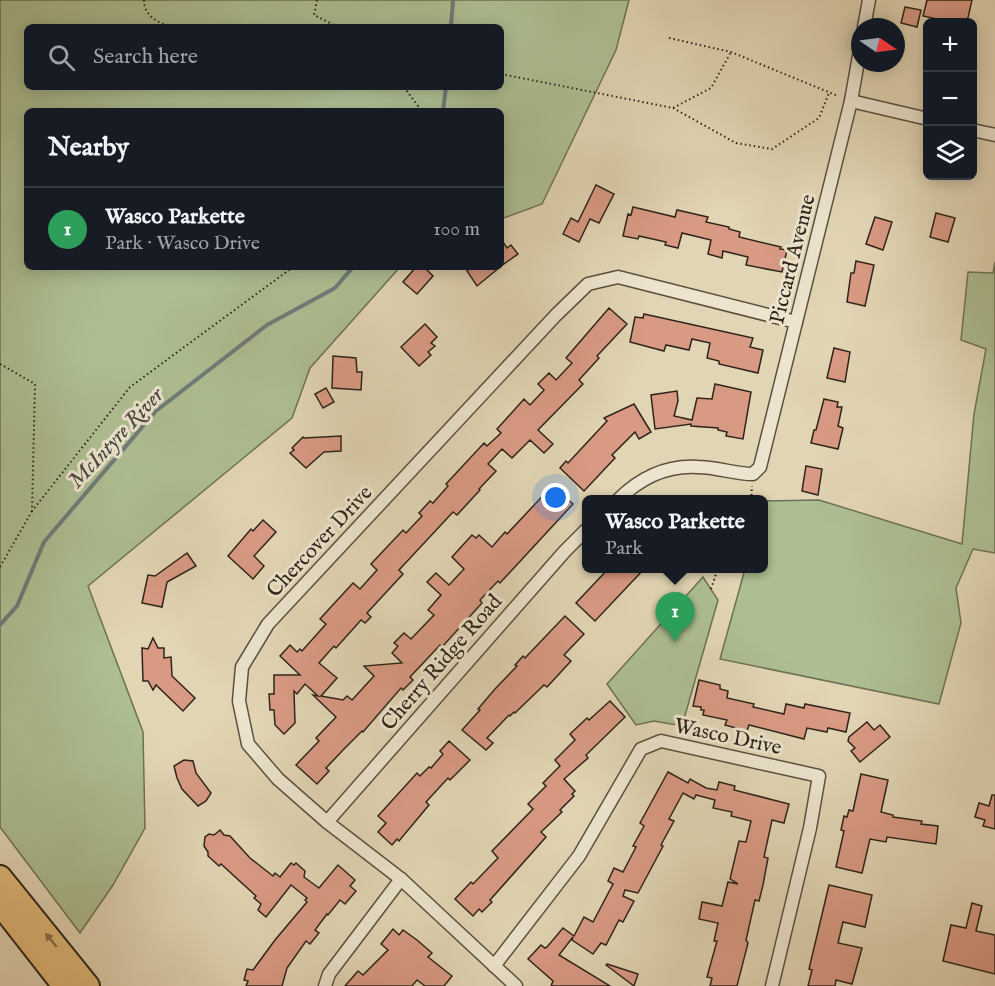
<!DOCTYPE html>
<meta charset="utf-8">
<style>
:root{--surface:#171b24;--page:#242831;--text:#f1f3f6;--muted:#9ea1a6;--line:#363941;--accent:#8c9099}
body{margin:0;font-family:"IM FELL English",serif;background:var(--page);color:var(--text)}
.controls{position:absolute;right:18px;top:18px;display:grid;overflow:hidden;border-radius:9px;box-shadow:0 3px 15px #0003}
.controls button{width:54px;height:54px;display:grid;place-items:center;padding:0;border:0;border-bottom:2px solid var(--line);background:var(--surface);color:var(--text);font:30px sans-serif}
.compass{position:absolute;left:851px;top:18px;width:54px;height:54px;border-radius:50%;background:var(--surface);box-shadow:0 3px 15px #0003;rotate:103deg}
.you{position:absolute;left:556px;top:498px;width:21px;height:21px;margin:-15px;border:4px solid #fff;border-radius:50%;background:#1a73e8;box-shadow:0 0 0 9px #1a73e833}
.badge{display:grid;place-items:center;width:39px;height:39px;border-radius:50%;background:var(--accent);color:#fff;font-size:20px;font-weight:700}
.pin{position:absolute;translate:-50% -50px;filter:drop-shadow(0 2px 3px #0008)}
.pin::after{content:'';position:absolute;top:32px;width:21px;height:18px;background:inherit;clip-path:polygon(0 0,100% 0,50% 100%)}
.popup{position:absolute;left:582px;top:495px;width:186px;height:78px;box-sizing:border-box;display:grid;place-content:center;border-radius:9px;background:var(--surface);filter:drop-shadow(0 2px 4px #0005);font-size:20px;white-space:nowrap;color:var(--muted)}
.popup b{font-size:22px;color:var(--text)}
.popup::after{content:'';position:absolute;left:50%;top:100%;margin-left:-12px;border:12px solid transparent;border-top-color:var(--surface)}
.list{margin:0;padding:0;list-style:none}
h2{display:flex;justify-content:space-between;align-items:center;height:78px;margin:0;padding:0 24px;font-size:26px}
h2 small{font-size:20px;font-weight:400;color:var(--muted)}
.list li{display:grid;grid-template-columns:39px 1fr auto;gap:18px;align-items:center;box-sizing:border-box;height:84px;padding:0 24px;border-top:2px solid var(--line)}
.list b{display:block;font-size:22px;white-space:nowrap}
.list p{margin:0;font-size:20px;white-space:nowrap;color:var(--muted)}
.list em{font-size:20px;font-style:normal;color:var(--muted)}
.icon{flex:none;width:33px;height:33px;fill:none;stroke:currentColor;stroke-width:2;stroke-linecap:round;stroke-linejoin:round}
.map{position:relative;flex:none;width:995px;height:986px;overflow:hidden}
.search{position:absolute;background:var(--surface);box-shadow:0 3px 15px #0003;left:24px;top:24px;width:480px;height:66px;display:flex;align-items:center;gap:15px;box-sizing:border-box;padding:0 21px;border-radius:9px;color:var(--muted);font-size:22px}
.panel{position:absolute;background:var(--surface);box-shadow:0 3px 15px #0003;left:24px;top:108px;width:480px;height:162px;border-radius:9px}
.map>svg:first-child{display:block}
.green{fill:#adbe92;stroke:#6e7156;stroke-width:1.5;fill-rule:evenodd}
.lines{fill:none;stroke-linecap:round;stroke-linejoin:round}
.stream{stroke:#6f7b79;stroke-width:4}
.building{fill:#d99a84;stroke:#2e241a;stroke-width:1.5}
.street-casing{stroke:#5b5040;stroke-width:15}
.highway-casing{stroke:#2e241a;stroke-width:26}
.path{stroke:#2e241a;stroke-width:2;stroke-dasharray:1.5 3;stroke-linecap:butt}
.street{stroke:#ece4ce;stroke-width:12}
.highway{stroke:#e1ba7a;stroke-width:22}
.oneway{fill:#886f4a}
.labels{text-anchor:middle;stroke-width:6;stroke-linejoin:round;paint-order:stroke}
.street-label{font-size:21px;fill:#2e241a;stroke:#ece4ce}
.water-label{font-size:22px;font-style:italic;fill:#494842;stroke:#ece4ce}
</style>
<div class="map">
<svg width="995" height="986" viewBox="0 0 995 986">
<rect width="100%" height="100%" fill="#e2d5b4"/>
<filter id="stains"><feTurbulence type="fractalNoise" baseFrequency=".00333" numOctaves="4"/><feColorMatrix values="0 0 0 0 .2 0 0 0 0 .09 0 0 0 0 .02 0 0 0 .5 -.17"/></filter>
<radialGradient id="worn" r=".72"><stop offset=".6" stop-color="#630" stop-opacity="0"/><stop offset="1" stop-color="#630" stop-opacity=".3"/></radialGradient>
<g class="green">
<path d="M 0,0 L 629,0 L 616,50 L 542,204 L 501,219 L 501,111 L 27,111 L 27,267 L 400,267 L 310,368 L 292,418 L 88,586 L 143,732 L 145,828 L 113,885 L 80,933 L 0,827 ZM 27,27 L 501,27 L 501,87 L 27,87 Z"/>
<path d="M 995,262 L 995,553 L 973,549 L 956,588 L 961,623 L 939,704 L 720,659 L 745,569 L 764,568 L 764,501 L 819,500 L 962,544 L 974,414 L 986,349 L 961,340 L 968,272 L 993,273 Z"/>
<path d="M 703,577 L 718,600 L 682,726 L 654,721 L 636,725 L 607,684 Z"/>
</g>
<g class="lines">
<g class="stream">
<path d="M 451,27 L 453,0"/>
<path d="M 443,111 L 446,87"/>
<path d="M 0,625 L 17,606 L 44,542 L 156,411 L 267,325 L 335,288 L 353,267"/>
</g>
</g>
<g class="building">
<path d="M 927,0 L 972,0 L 967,22 L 950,22 L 923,16 Z"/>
<path d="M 905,7 L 921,10 L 917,27 L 901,23 Z"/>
<path d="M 596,185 L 614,194 L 599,223 L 590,219 L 579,242 L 563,234 L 571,218 L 578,222 Z"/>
<path d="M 633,207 L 675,217 L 677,210 L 708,217 L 706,222 L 729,227 L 729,229 L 740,232 L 739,237 L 781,247 L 780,249 L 787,250 L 782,272 L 746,265 L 748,257 L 723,251 L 722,258 L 708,254 L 711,240 L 682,233 L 678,248 L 665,245 L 666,242 L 639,236 L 638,239 L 623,236 L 628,214 L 631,215 Z"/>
<path d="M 936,213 L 955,218 L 948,242 L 930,237 Z"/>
<path d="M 875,217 L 892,222 L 883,250 L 866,244 Z"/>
<path d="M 501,239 L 507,248 L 511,245 L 518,254 L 501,266 Z"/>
<path d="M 856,261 L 874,265 L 865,306 L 847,302 L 851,273 L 854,273 Z"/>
<path d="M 416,267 L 424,267 L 433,276 L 417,294 L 403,282 Z"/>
<path d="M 472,267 L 500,267 L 477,286 L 467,271 Z"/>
<path d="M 609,308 L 627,324 L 597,356 L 599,358 L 579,380 L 583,384 L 538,430 L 553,444 L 544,453 L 530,440 L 512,458 L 502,449 L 488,464 L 496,471 L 479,489 L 480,490 L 457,515 L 453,512 L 399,570 L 403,574 L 367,613 L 371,617 L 365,623 L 361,620 L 336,648 L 334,646 L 319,663 L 337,678 L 321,696 L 343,700 L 347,696 L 352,700 L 374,676 L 364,666 L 402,663 L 392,653 L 398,646 L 394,643 L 404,633 L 411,639 L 434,615 L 428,610 L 441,595 L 427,582 L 436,573 L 449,585 L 464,569 L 452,557 L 472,535 L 476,538 L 479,535 L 492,547 L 505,532 L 507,534 L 552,486 L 573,504 L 500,583 L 498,581 L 480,600 L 482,603 L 442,647 L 440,645 L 410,677 L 413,680 L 403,690 L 401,688 L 363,732 L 362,731 L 344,749 L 326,768 L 329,771 L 317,784 L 296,765 L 319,741 L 316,738 L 336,717 L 313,695 L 318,696 L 305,684 L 297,694 L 294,691 L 295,723 L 284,734 L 275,725 L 274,710 L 270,710 L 269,694 L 274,694 L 274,675 L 300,675 L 280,656 L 290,645 L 297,652 L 300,649 L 302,651 L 326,624 L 320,619 L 330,608 L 353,583 L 360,589 L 377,570 L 371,564 L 403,530 L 406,533 L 422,516 L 419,513 L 430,501 L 433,503 L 448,486 L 446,484 L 484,443 L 487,446 L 501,433 L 497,429 L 524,399 L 530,405 L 544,390 L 538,384 L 549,373 L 556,380 L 572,363 L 566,358 Z"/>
<path d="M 644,314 L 753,338 L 750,347 L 763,350 L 758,373 L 719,364 L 719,361 L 707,358 L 710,343 L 692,339 L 689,350 L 666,345 L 664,351 L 630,342 L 635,317 L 643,318 Z"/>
<path d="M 425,324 L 437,337 L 431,343 L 435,346 L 428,352 L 431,355 L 419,366 L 401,347 Z"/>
<path d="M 834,348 L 850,352 L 845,382 L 827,378 Z"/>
<path d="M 333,356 L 356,358 L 357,372 L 362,372 L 361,390 L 332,388 Z"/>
<path d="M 715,384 L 751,392 L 743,439 L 726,436 L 727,432 L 718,430 L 718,428 L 691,426 L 691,424 L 655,429 L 651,395 L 677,391 L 678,401 L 674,416 L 692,420 L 697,398 L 712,399 Z"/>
<path d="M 326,388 L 334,402 L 323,408 L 315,394 Z"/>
<path d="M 824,399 L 838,402 L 837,407 L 842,407 L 838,426 L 843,428 L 838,449 L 811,443 L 814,430 L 816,430 Z"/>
<path d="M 634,404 L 651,432 L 639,439 L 635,432 L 612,455 L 615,458 L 584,491 L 560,468 L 566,461 L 568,463 L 607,421 L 604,418 Z"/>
<path d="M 341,436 L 341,451 L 324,452 L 306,468 L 290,453 L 294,450 L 292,448 L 303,437 L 304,438 Z"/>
<path d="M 806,466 L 822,469 L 818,495 L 802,491 Z"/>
<path d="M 263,520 L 276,532 L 254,556 L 264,566 L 253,579 L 228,556 L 251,529 L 253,531 Z"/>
<path d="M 187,553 L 196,566 L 167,582 L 162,607 L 142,603 L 148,575 L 155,576 Z"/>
<path d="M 609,568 L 645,568 L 595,621 L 576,603 Z"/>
<path d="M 565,616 L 584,634 L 564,655 L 571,661 L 547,687 L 544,685 L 515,713 L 514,712 L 510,716 L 509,715 L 487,738 L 493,743 L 486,750 L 462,730 L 480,710 L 478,709 L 495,689 L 517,666 L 515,665 L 523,656 L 525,658 Z"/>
<path d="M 153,638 L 158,648 L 164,648 L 164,658 L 171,657 L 172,676 L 195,698 L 183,711 L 156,685 L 153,690 L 148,681 L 143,681 L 142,648 L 148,649 Z"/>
<path d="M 699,680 L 720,685 L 720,689 L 728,691 L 727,698 L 754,704 L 753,707 L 784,714 L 786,704 L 804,708 L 805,704 L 850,713 L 846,732 L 828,728 L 827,732 L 807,728 L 804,739 L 749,725 L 747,731 L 725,725 L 727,720 L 703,715 L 704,710 L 701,710 L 701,707 L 693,706 Z"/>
<path d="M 610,701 L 625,717 L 586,755 L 588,758 L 564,779 L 575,791 L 572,794 L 574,796 L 560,810 L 562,812 L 541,832 L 546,837 L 490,900 L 492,902 L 482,912 L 479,909 L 473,916 L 455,899 L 471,882 L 473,884 L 498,858 L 492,851 L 533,809 L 528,804 L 546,786 L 543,783 L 560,766 L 555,760 L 575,740 L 570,734 L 587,718 L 589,720 Z"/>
<path d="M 867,722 L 874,730 L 880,725 L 890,737 L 860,762 L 851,751 L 855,748 L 848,741 L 849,737 Z"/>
<path d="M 449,741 L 470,760 L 450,780 L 448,778 L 426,802 L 429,805 L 399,841 L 397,839 L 392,845 L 378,832 L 386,823 L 378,816 L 417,773 L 420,776 L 429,767 L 431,768 L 443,754 L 440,751 Z"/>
<path d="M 184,760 L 193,761 L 196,773 L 211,793 L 206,801 L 198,806 L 182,789 L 177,778 L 174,766 Z"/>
<path d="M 668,772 L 688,783 L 690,779 L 706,788 L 717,790 L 719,782 L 735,786 L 734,790 L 789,804 L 784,823 L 772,820 L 764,857 L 768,858 L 763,885 L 759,901 L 755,900 L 746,940 L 748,943 L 737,986 L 710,986 L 712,978 L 707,977 L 717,941 L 714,941 L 718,923 L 699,919 L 702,902 L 722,906 L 728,882 L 738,884 L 730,879 L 739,841 L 746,842 L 751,821 L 731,816 L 732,812 L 713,808 L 715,800 L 696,795 L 694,799 L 683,793 L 669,819 L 674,821 L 661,845 L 663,846 L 638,893 L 625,890 L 623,896 L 634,901 L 623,922 L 619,920 L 606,945 L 601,943 L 593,954 L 572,940 L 573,937 L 559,955 L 610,986 L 551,986 L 553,981 L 528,959 L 541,945 L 545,948 L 547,947 L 563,928 L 574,936 L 584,917 L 593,922 L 613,884 L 608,881 L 614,868 L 623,872 L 636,847 L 633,846 L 644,826 L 640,823 Z"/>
<path d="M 861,774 L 888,780 L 881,812 L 893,815 L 893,817 L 922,821 L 921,824 L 938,826 L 936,844 L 887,837 L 886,842 L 870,839 L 862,873 L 836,867 L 844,831 L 841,830 L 844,816 L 847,817 L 849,810 L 853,811 Z"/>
<path d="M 992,795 L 995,795 L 995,829 L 983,826 L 985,820 L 975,817 L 979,803 L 989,806 Z"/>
<path d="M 220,830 L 224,835 L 230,836 L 250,858 L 273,876 L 275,873 L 280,877 L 291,863 L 294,865 L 296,863 L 305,871 L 304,877 L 319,888 L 338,865 L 355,880 L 350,886 L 356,891 L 345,904 L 340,900 L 328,915 L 327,914 L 315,930 L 319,933 L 310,944 L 306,941 L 287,968 L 282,986 L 246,986 L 248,981 L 244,980 L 247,969 L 253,970 L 275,940 L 307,902 L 305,900 L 307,898 L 291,885 L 266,917 L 258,910 L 261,904 L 254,898 L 256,896 L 221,864 L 219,866 L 208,856 L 208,852 L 204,846 L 205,837 L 209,834 L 214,835 Z"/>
<path d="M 829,885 L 872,895 L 865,927 L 843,922 L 838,943 L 862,948 L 852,984 L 836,980 L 835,986 L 808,986 L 812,970 L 809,969 Z"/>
<path d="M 972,903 L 982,906 L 976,931 L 995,935 L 995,974 L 943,961 L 951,925 L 966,928 Z"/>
<path d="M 393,929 L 399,935 L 403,930 L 417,940 L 432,953 L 428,957 L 452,976 L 444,986 L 425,986 L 417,980 L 412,986 L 345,986 L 358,971 L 363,975 L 388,950 L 381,944 Z"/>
<path d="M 607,964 L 638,974 L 634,986 L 606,965 Z"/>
</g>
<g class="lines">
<defs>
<g id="street">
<path d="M 864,27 L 869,0"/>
<path d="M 851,101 L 928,119"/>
<path d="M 972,130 L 995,135"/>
<path d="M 618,500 C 640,478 666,465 698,467 C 717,467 734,474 753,474 L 760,467 L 851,101 L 860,50"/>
<path d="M 327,822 L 565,551 L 586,530"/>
<path d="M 494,966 L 579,856 L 641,749 L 661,741 L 819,776 L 810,828 L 772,986"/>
<path d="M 325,986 L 329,974 L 401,879"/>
<path d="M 516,986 L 401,879 L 327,822 L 278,779 L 248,744 L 239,701 L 242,667 L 268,624 L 556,315 L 588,284 L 618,277 L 796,322"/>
</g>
<g id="highway">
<path d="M 0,877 L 88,986"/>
<path d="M 0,904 L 64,986"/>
</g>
</defs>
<use href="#street" class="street-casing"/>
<use href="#highway" class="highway-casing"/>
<g class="path">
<path d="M 144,0 C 144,16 158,23 172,27"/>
<path d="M 317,0 L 314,15 L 338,27"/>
<path d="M 669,38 L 731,52 L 838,96"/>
<path d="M 501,74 L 673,108 L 711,88 L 731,52"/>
<path d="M 404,87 L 418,106 L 416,111"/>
<path d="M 673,108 L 736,143 L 772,149 L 819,118 L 829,93"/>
<path d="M 0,364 L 35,384 L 32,511 L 130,387 L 293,267"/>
<path d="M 751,500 L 752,486"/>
<path d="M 0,567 L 32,511"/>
<path d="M 711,589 L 718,568"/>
</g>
<use href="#street" class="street"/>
<use href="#highway" class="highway"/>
</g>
<defs><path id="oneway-solid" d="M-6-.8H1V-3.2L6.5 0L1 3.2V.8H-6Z" transform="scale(1.5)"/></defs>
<use class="oneway" href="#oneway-solid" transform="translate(51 940) rotate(-129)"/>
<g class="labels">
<g class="street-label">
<text transform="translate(792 259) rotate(-76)" y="7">Piccard Avenue</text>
<text transform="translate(319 541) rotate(-47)" y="7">Chercover Drive</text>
<text transform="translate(441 662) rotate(-49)" y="7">Cherry Ridge Road</text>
<text transform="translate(728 736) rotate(12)" y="7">Wasco Drive</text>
</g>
<g class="water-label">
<text transform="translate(115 437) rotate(-47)" y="8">McIntyre River</text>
</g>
</g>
<rect width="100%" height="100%" filter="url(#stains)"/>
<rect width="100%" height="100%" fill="url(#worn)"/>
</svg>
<div class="controls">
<button>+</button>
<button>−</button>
<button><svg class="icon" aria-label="layers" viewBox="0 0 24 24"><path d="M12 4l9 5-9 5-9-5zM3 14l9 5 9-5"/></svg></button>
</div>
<svg class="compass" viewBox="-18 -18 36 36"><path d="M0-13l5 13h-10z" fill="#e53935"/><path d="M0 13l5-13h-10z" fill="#9ea1a6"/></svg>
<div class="you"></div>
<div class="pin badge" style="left:675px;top:642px;background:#2e9e5b">1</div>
<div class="popup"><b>Wasco Parkette</b>Park</div>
<div class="search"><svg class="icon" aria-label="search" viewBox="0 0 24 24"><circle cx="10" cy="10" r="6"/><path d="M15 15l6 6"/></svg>Search here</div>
<section class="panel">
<h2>Nearby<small></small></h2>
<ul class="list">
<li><span class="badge" style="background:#2e9e5b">1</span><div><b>Wasco Parkette</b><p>Park · Wasco Drive</p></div><em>100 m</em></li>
</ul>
</section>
</div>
